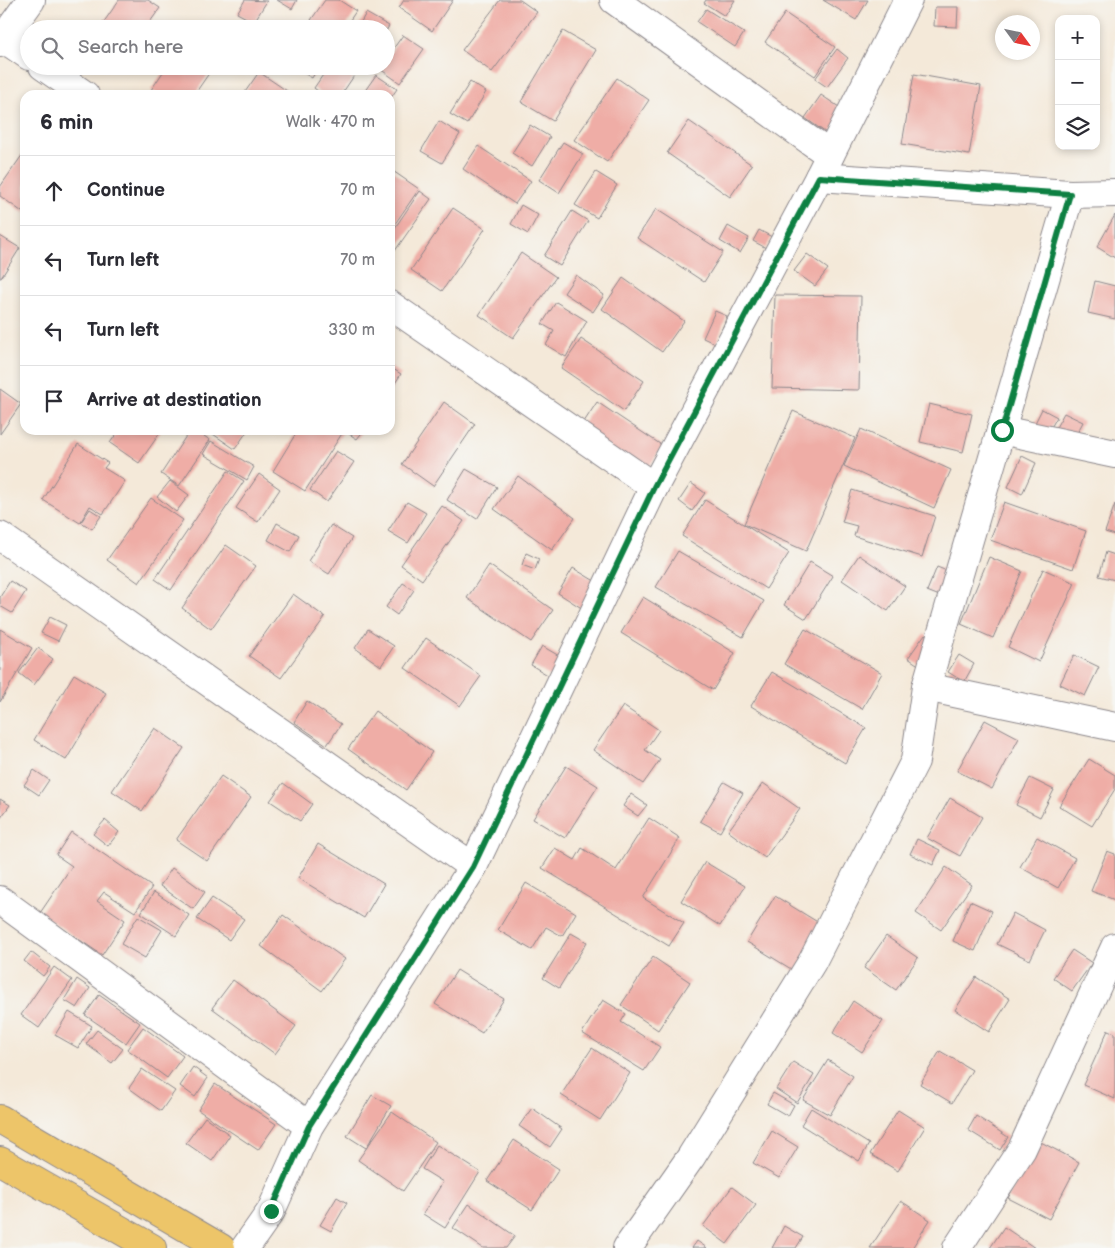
<!DOCTYPE html>
<meta charset="utf-8">
<style>
:root{--surface:#fff;--page:#f7f7f7;--text:#2b2b33;--muted:#7c7c81;--line:#e1e1e2}
body{margin:0;font-family:"Balsamiq Sans",sans-serif;background:var(--page);color:var(--text)}
.controls{position:absolute;right:15px;top:15px;display:grid;overflow:hidden;border-radius:10px;box-shadow:0 2px 8px #0003}
.controls button{width:45px;height:45px;display:grid;place-items:center;padding:0;border:0;border-bottom:1px solid var(--line);background:var(--surface);color:var(--text);font:25px sans-serif}
.compass{position:absolute;left:995px;top:15px;width:45px;height:45px;border-radius:50%;background:var(--surface);box-shadow:0 2px 8px #0003;rotate:123deg}
.stop{position:absolute;width:15px;height:15px;margin:-11px;border:4px solid #0b8043;border-radius:50%;background:#fff}
.stop.end{background:#0b8043;border-color:#fff;box-shadow:0 1px 5px #0008}
.list{margin:0;padding:0;list-style:none}
h2{display:flex;justify-content:space-between;align-items:center;height:65px;margin:0;padding:0 20px;font-size:21px}
h2 small{font-size:16px;font-weight:400;color:var(--muted)}
.list li{display:grid;grid-template-columns:32px 1fr auto;gap:15px;align-items:center;box-sizing:border-box;height:70px;padding:0 20px;border-top:1px solid var(--line)}
.list b{display:block;font-size:19px;white-space:nowrap}
.list em{font-size:16px;font-style:normal;color:var(--muted)}
.icon{flex:none;width:28px;height:28px;fill:none;stroke:currentColor;stroke-width:2;stroke-linecap:round;stroke-linejoin:round}
.map{position:relative;flex:none;width:1115px;height:1248px;overflow:hidden}
.search{position:absolute;background:var(--surface);box-shadow:0 2px 8px #0003;left:20px;top:20px;width:375px;height:55px;display:flex;align-items:center;gap:12px;box-sizing:border-box;padding:0 18px;border-radius:28px;color:var(--muted);font-size:19px}
.panel{position:absolute;background:var(--surface);box-shadow:0 2px 8px #0003;left:20px;top:90px;width:375px;height:345px;border-radius:15px}
.map>svg:first-child{display:block}
.building{fill:#efada6}
.lines{fill:none;stroke-linecap:round;stroke-linejoin:round}
.minor-casing{stroke:#8b868a;stroke-width:30}
.highway-casing{stroke:#8b868a;stroke-width:30}
.minor{stroke:#fff;stroke-width:28}
.highway{stroke:#edc569;stroke-width:28}
.route{stroke:#0b8043;stroke-width:6}
</style>
<div class="map">
<svg width="1115" height="1248" viewBox="0 0 1115 1248">
<rect width="100%" height="100%" fill="#f6f6f2"/>
<filter id="ink" filterUnits="userSpaceOnUse"><feTurbulence type="fractalNoise" baseFrequency=".02" numOctaves="2"/><feDisplacementMap in="SourceGraphic" scale="10" xChannelSelector="R" yChannelSelector="G"/><feConvolveMatrix kernelMatrix="1 2 1 2 8 2 1 2 1" color-interpolation-filters="sRGB"/></filter>
<filter id="wash" filterUnits="userSpaceOnUse"><feTurbulence type="fractalNoise" baseFrequency=".0096" numOctaves="4" result="noise"/><feDisplacementMap in="SourceGraphic" scale="20" xChannelSelector="R" yChannelSelector="G"/><feGaussianBlur stdDeviation="1.12" result="paint"/><feColorMatrix in="noise" values="0 0 0 0 0 0 0 0 0 0 0 0 0 0 0 0 0 1.4 0 .05"/><feComposite in="paint" operator="in"/></filter>
<g filter="url(#wash)">
<rect width="100%" height="100%" fill="#f4e9d9"/>
<g id="blocks">
<g class="building">
<path d="M 119,0 L 148,0 L 160,8 L 145,29 L 99,29 Z"/>
<path d="M 245,0 L 267,1 L 254,22 L 237,13 Z"/>
<path d="M 277,0 L 297,0 L 292,9 Z"/>
<path d="M 325,0 L 339,0 L 356,11 L 344,29 L 323,29 L 311,20 Z"/>
<path d="M 404,0 L 453,0 L 432,31 L 399,8 Z"/>
<path d="M 500,0 L 520,0 L 537,12 L 492,72 L 462,50 Z"/>
<path d="M 706,0 L 735,0 L 725,16 L 704,3 Z"/>
<path d="M 823,0 L 868,0 L 856,20 Z"/>
<path d="M 935,7 L 958,7 L 957,27 L 934,26 Z"/>
<path d="M 706,9 L 744,33 L 735,47 L 697,22 Z"/>
<path d="M 366,13 L 389,26 L 386,31 L 386,29 L 357,29 Z"/>
<path d="M 785,13 L 835,47 L 815,76 L 765,42 Z"/>
<path d="M 293,21 L 306,29 L 289,29 Z"/>
<path d="M 563,31 L 596,50 L 553,121 L 521,102 Z"/>
<path d="M 403,35 L 424,49 L 400,83 L 380,69 L 382,66 L 386,66 L 386,59 Z"/>
<path d="M 837,49 L 848,58 L 827,87 L 815,79 Z"/>
<path d="M 167,66 L 214,66 L 194,95 L 159,95 L 151,90 Z"/>
<path d="M 292,66 L 319,66 L 312,78 Z"/>
<path d="M 329,66 L 359,66 L 360,67 L 341,95 L 323,95 L 314,88 Z"/>
<path d="M 259,72 L 293,95 L 243,95 Z"/>
<path d="M 914,74 L 981,86 L 969,155 L 902,144 Z"/>
<path d="M 376,75 L 397,89 L 390,99 L 390,95 L 362,95 Z"/>
<path d="M 617,78 L 649,100 L 607,162 L 574,140 Z"/>
<path d="M 470,82 L 486,92 L 467,124 L 450,114 Z"/>
<path d="M 821,95 L 845,111 L 829,135 L 805,118 Z"/>
<path d="M 439,121 L 460,134 L 442,163 L 421,151 Z"/>
<path d="M 689,121 L 752,165 L 730,197 L 667,153 Z"/>
<path d="M 530,125 L 550,137 L 532,166 L 512,153 Z"/>
<path d="M 563,142 L 583,154 L 559,193 L 539,180 Z"/>
<path d="M 478,146 L 531,181 L 515,204 L 463,169 Z"/>
<path d="M 25,151 L 25,214 L 0,196 L 0,187 Z"/>
<path d="M 390,169 L 419,189 L 390,231 Z"/>
<path d="M 596,172 L 617,185 L 597,218 L 575,205 Z"/>
<path d="M 420,191 L 431,199 L 390,258 L 390,235 Z"/>
<path d="M 521,205 L 538,215 L 528,234 L 511,224 Z"/>
<path d="M 453,208 L 485,229 L 442,291 L 411,270 Z"/>
<path d="M 656,209 L 723,252 L 704,282 L 637,238 Z"/>
<path d="M 572,211 L 588,221 L 560,266 L 544,256 Z"/>
<path d="M 1115,215 L 1115,258 L 1097,247 Z"/>
<path d="M 728,226 L 749,238 L 740,253 L 720,241 Z"/>
<path d="M 759,230 L 772,237 L 766,248 L 753,241 Z"/>
<path d="M 0,236 L 20,248 L 1,278 L 0,278 Z"/>
<path d="M 521,253 L 556,277 L 513,338 L 479,315 Z"/>
<path d="M 807,254 L 828,269 L 815,286 L 794,271 Z"/>
<path d="M 576,275 L 604,295 L 593,312 L 564,293 Z"/>
<path d="M 623,278 L 684,321 L 662,352 L 602,309 Z"/>
<path d="M 1095,281 L 1115,286 L 1115,319 L 1088,313 Z"/>
<path d="M 775,295 L 861,296 L 859,390 L 772,388 Z"/>
<path d="M 556,302 L 587,321 L 566,357 L 546,345 L 554,331 L 542,324 Z"/>
<path d="M 715,311 L 727,316 L 716,344 L 703,338 Z"/>
<path d="M 581,339 L 644,381 L 624,411 L 561,368 Z"/>
<path d="M 390,367 L 401,374 L 390,391 Z"/>
<path d="M 0,389 L 21,404 L 0,434 Z"/>
<path d="M 444,402 L 475,424 L 433,486 L 402,464 Z"/>
<path d="M 597,402 L 663,446 L 645,472 L 580,428 Z"/>
<path d="M 929,404 L 972,414 L 963,452 L 920,442 Z"/>
<path d="M 1042,409 L 1057,417 L 1049,431 L 1035,423 Z"/>
<path d="M 793,411 L 855,438 L 806,551 L 744,524 Z"/>
<path d="M 1064,413 L 1083,422 L 1073,441 L 1054,431 Z"/>
<path d="M 861,429 L 951,470 L 934,508 L 844,466 Z"/>
<path d="M 119,430 L 162,430 L 139,463 L 110,443 Z"/>
<path d="M 190,430 L 195,430 L 210,440 L 179,486 L 161,474 Z"/>
<path d="M 207,430 L 248,430 L 235,449 Z"/>
<path d="M 298,430 L 339,430 L 343,432 L 305,491 L 273,471 Z"/>
<path d="M 343,430 L 364,430 L 357,439 Z"/>
<path d="M 211,441 L 254,467 L 247,480 L 203,454 Z"/>
<path d="M 78,444 L 108,463 L 104,468 L 125,481 L 103,514 L 90,506 L 80,523 L 43,500 Z"/>
<path d="M 336,451 L 354,462 L 327,502 L 310,490 Z"/>
<path d="M 1022,456 L 1036,463 L 1022,494 L 1008,487 Z"/>
<path d="M 466,469 L 497,487 L 477,519 L 447,500 Z"/>
<path d="M 228,471 L 244,481 L 171,590 L 155,579 Z"/>
<path d="M 259,474 L 280,489 L 258,522 L 236,508 Z"/>
<path d="M 518,476 L 575,518 L 552,550 L 494,509 Z"/>
<path d="M 170,481 L 189,495 L 176,512 L 157,497 Z"/>
<path d="M 691,483 L 705,493 L 692,511 L 679,501 Z"/>
<path d="M 852,490 L 935,516 L 922,557 L 854,536 L 857,526 L 842,522 Z"/>
<path d="M 151,498 L 183,520 L 139,583 L 107,560 Z"/>
<path d="M 705,500 L 789,553 L 766,589 L 682,536 Z"/>
<path d="M 407,502 L 426,513 L 408,543 L 388,531 Z"/>
<path d="M 1004,502 L 1086,531 L 1073,569 L 990,540 Z"/>
<path d="M 1115,504 L 1115,535 L 1105,532 Z"/>
<path d="M 442,506 L 464,521 L 422,580 L 401,565 Z"/>
<path d="M 90,509 L 101,516 L 92,529 L 81,522 Z"/>
<path d="M 277,523 L 299,535 L 290,552 L 268,540 Z"/>
<path d="M 331,525 L 352,538 L 329,574 L 308,561 Z"/>
<path d="M 226,545 L 256,566 L 211,629 L 182,608 Z"/>
<path d="M 678,551 L 764,601 L 743,637 L 656,587 Z"/>
<path d="M 1106,552 L 1115,555 L 1115,580 L 1099,576 Z"/>
<path d="M 526,553 L 539,559 L 535,570 L 522,565 Z"/>
<path d="M 859,555 L 905,586 L 888,611 L 842,580 Z"/>
<path d="M 989,557 L 1022,571 L 993,638 L 961,624 Z"/>
<path d="M 810,562 L 833,576 L 806,619 L 784,605 Z"/>
<path d="M 489,565 L 553,610 L 531,642 L 467,598 Z"/>
<path d="M 937,567 L 952,573 L 942,597 L 927,591 Z"/>
<path d="M 573,568 L 598,583 L 583,609 L 558,593 Z"/>
<path d="M 1043,569 L 1075,583 L 1039,662 L 1008,647 Z"/>
<path d="M 10,581 L 26,591 L 12,613 L 0,606 L 0,597 Z"/>
<path d="M 403,583 L 414,590 L 397,615 L 386,607 Z"/>
<path d="M 293,594 L 325,617 L 281,678 L 249,656 Z"/>
<path d="M 643,597 L 735,653 L 713,690 L 621,633 Z"/>
<path d="M 50,617 L 66,625 L 58,641 L 41,633 Z"/>
<path d="M 0,629 L 32,648 L 0,702 Z"/>
<path d="M 368,629 L 394,646 L 381,666 L 355,648 Z"/>
<path d="M 805,629 L 882,673 L 862,709 L 784,664 Z"/>
<path d="M 925,634 L 937,643 L 920,666 L 908,658 Z"/>
<path d="M 426,638 L 481,676 L 460,706 L 405,668 Z"/>
<path d="M 542,646 L 561,657 L 551,677 L 531,665 Z"/>
<path d="M 38,648 L 53,659 L 34,685 L 19,673 Z"/>
<path d="M 959,655 L 974,664 L 964,682 L 948,672 Z"/>
<path d="M 1074,655 L 1099,667 L 1085,696 L 1060,684 Z"/>
<path d="M 772,672 L 866,728 L 845,763 L 751,706 Z"/>
<path d="M 74,674 L 106,693 L 66,760 L 34,740 Z"/>
<path d="M 307,701 L 341,724 L 327,745 L 294,722 Z"/>
<path d="M 623,706 L 659,730 L 645,750 L 660,760 L 643,784 L 593,750 Z"/>
<path d="M 375,711 L 432,752 L 406,790 L 348,749 Z"/>
<path d="M 985,720 L 1019,738 L 992,789 L 957,771 Z"/>
<path d="M 155,728 L 184,748 L 142,811 L 112,791 Z"/>
<path d="M 1089,759 L 1115,775 L 1115,789 L 1092,826 L 1059,806 Z"/>
<path d="M 566,766 L 598,786 L 565,838 L 533,819 Z"/>
<path d="M 34,770 L 49,780 L 39,795 L 24,785 Z"/>
<path d="M 221,776 L 251,797 L 207,861 L 176,840 Z"/>
<path d="M 1030,778 L 1054,790 L 1040,817 L 1016,805 Z"/>
<path d="M 724,782 L 743,793 L 720,832 L 700,821 Z"/>
<path d="M 283,783 L 312,804 L 300,821 L 270,801 Z"/>
<path d="M 763,783 L 800,809 L 765,858 L 728,831 Z"/>
<path d="M 631,794 L 647,805 L 638,816 L 623,806 Z"/>
<path d="M 950,798 L 982,817 L 960,856 L 927,838 Z"/>
<path d="M 0,799 L 10,805 L 0,819 Z"/>
<path d="M 649,818 L 680,838 L 643,898 L 684,923 L 669,946 L 542,868 L 555,848 L 575,860 L 582,848 L 616,870 Z"/>
<path d="M 105,820 L 119,832 L 108,846 L 93,834 Z"/>
<path d="M 71,832 L 152,887 L 135,912 L 104,892 L 97,901 L 125,920 L 102,955 L 40,913 L 72,866 L 56,855 Z"/>
<path d="M 1037,837 L 1075,858 L 1058,888 L 1020,867 Z"/>
<path d="M 917,839 L 940,850 L 933,865 L 910,854 Z"/>
<path d="M 318,844 L 384,884 L 364,918 L 298,878 Z"/>
<path d="M 1107,851 L 1115,854 L 1115,900 L 1091,891 Z"/>
<path d="M 705,862 L 745,886 L 720,926 L 681,901 Z"/>
<path d="M 946,867 L 972,885 L 941,930 L 916,913 Z"/>
<path d="M 172,868 L 205,892 L 193,909 L 160,886 Z"/>
<path d="M 526,883 L 576,913 L 562,936 L 546,927 L 532,950 L 498,930 Z"/>
<path d="M 154,892 L 189,915 L 176,936 L 141,913 Z"/>
<path d="M 775,896 L 824,926 L 796,972 L 747,942 Z"/>
<path d="M 212,898 L 244,919 L 229,940 L 197,919 Z"/>
<path d="M 970,901 L 992,911 L 975,951 L 953,941 Z"/>
<path d="M 1013,913 L 1045,930 L 1030,960 L 997,944 Z"/>
<path d="M 283,915 L 345,959 L 322,991 L 261,946 Z"/>
<path d="M 138,916 L 162,930 L 145,958 L 121,944 Z"/>
<path d="M 571,933 L 587,942 L 559,988 L 543,978 Z"/>
<path d="M 886,936 L 918,958 L 896,990 L 864,968 Z"/>
<path d="M 1072,950 L 1092,963 L 1072,991 L 1053,978 Z"/>
<path d="M 31,952 L 50,967 L 43,976 L 24,961 Z"/>
<path d="M 653,957 L 690,982 L 658,1030 L 621,1005 Z"/>
<path d="M 54,967 L 72,980 L 39,1028 L 21,1015 Z"/>
<path d="M 457,970 L 504,999 L 482,1033 L 435,1004 Z"/>
<path d="M 976,977 L 1010,999 L 989,1032 L 955,1010 Z"/>
<path d="M 77,979 L 90,988 L 77,1008 L 64,1000 Z"/>
<path d="M 233,980 L 296,1026 L 275,1054 L 212,1008 Z"/>
<path d="M 99,995 L 140,1023 L 126,1043 L 85,1015 Z"/>
<path d="M 603,1000 L 626,1014 L 621,1022 L 660,1047 L 644,1071 L 582,1033 Z"/>
<path d="M 853,1001 L 883,1021 L 862,1052 L 833,1033 Z"/>
<path d="M 69,1012 L 92,1026 L 78,1048 L 55,1035 Z"/>
<path d="M 143,1027 L 183,1056 L 167,1078 L 127,1049 Z"/>
<path d="M 97,1030 L 123,1049 L 112,1063 L 86,1044 Z"/>
<path d="M 1108,1030 L 1115,1033 L 1115,1099 L 1083,1085 Z"/>
<path d="M 592,1048 L 630,1073 L 600,1120 L 561,1095 Z"/>
<path d="M 940,1051 L 972,1070 L 952,1103 L 920,1084 Z"/>
<path d="M 828,1060 L 853,1076 L 830,1115 L 803,1100 Z"/>
<path d="M 793,1062 L 814,1075 L 797,1103 L 776,1089 Z"/>
<path d="M 193,1067 L 208,1078 L 195,1097 L 180,1086 Z"/>
<path d="M 142,1069 L 175,1091 L 161,1111 L 129,1088 Z"/>
<path d="M 215,1084 L 276,1124 L 258,1150 L 198,1110 Z"/>
<path d="M 773,1093 L 794,1105 L 788,1116 L 767,1104 Z"/>
<path d="M 372,1095 L 391,1106 L 366,1148 L 347,1136 Z"/>
<path d="M 532,1108 L 562,1129 L 550,1147 L 519,1126 Z"/>
<path d="M 811,1108 L 869,1144 L 859,1161 L 801,1125 Z"/>
<path d="M 898,1110 L 925,1127 L 898,1171 L 870,1154 Z"/>
<path d="M 392,1112 L 436,1142 L 403,1191 L 358,1160 Z"/>
<path d="M 976,1116 L 1008,1137 L 1000,1150 L 968,1130 Z"/>
<path d="M 205,1117 L 230,1135 L 212,1161 L 186,1143 Z"/>
<path d="M 772,1131 L 798,1147 L 779,1178 L 753,1163 Z"/>
<path d="M 514,1140 L 559,1169 L 532,1210 L 487,1181 Z"/>
<path d="M 1039,1141 L 1079,1162 L 1049,1219 L 1008,1198 Z"/>
<path d="M 437,1145 L 480,1172 L 445,1228 L 423,1214 L 443,1182 L 422,1169 Z"/>
<path d="M 732,1187 L 756,1205 L 727,1244 L 703,1226 Z"/>
<path d="M 337,1197 L 347,1203 L 331,1231 L 320,1225 Z"/>
<path d="M 901,1201 L 930,1220 L 912,1248 L 870,1248 Z"/>
<path d="M 469,1204 L 515,1236 L 506,1248 L 483,1248 L 453,1228 Z"/>
<path d="M 784,1226 L 803,1237 L 796,1248 L 772,1248 Z"/>
<path d="M 1004,1227 L 1035,1248 L 990,1248 Z"/>
<path d="M 697,1241 L 707,1248 L 692,1248 Z"/>
</g>
</g>
</g>
<g filter="url(#ink)">
<use href="#blocks" fill-opacity="0" stroke="#8b868a" stroke-width="1"/>
<g class="lines">
<defs>
<g id="minor">
<path d="M 614,0 L 830,155"/>
<path d="M 3,38 L 29,56"/>
<path d="M 0,43 L 31,0"/>
<path d="M 43,66 L 85,95"/>
<path d="M 819,177 L 1070,194 L 1115,193"/>
<path d="M 390,305 L 654,487"/>
<path d="M 1001,430 L 1115,454"/>
<path d="M 0,536 L 473,867"/>
<path d="M 926,687 L 1115,727"/>
<path d="M 0,900 L 309,1126"/>
<path d="M 245,1248 L 271,1211 L 309,1126 L 473,867 L 654,487 L 819,177 L 908,0"/>
<path d="M 627,1248 L 691,1157 L 812,962 L 915,761 L 926,687 L 1070,194"/>
<path d="M 957,1248 L 1022,1149 L 1115,947"/>
</g>
<g id="highway">
<path d="M 0,1119 L 221,1248"/>
<path d="M 0,1161 L 152,1248"/>
</g>
</defs>
<use href="#minor" class="minor-casing"/>
<use href="#highway" class="highway-casing"/>
<use href="#minor" class="minor"/>
<use href="#highway" class="highway"/>
</g>
</g>
<g class="lines" filter="url(#ink)">
<path class="route" d="M 271,1211 L 309,1126 L 473,867 L 654,487 L 819,177 L 1070,194 L 1002,430"/>
</g>
</svg>
<div class="controls">
<button>+</button>
<button>−</button>
<button><svg class="icon" aria-label="layers" viewBox="0 0 24 24"><path d="M12 4l9 5-9 5-9-5zM3 14l9 5 9-5"/></svg></button>
</div>
<svg class="compass" viewBox="-18 -18 36 36"><path d="M0-13l5 13h-10z" fill="#e53935"/><path d="M0 13l5-13h-10z" fill="#7c7c81"/></svg>
<div class="stop" style="left:1002px;top:430px"></div>
<div class="stop end" style="left:271px;top:1211px"></div>
<div class="search"><svg class="icon" aria-label="search" viewBox="0 0 24 24"><circle cx="10" cy="10" r="6"/><path d="M15 15l6 6"/></svg>Search here</div>
<section class="panel">
<h2>6 min<small>Walk · 470 m</small></h2>
<ul class="list">
<li><svg class="icon" aria-label="ahead" viewBox="0 0 24 24"><path d="M12 20V5M6 11l6-6 6 6"/></svg><div><b>Continue</b></div><em>70 m</em></li>
<li><svg class="icon" aria-label="left" viewBox="0 0 24 24"><path d="M17 20v-9H6M10 6l-5 5 5 5"/></svg><div><b>Turn left</b></div><em>70 m</em></li>
<li><svg class="icon" aria-label="left" viewBox="0 0 24 24"><path d="M17 20v-9H6M10 6l-5 5 5 5"/></svg><div><b>Turn left</b></div><em>330 m</em></li>
<li><svg class="icon" aria-label="arrive" viewBox="0 0 24 24"><path d="M6 21V4h12l-3 4 3 4H6"/></svg><div><b>Arrive at destination</b></div></li>
</ul>
</section>
</div>
